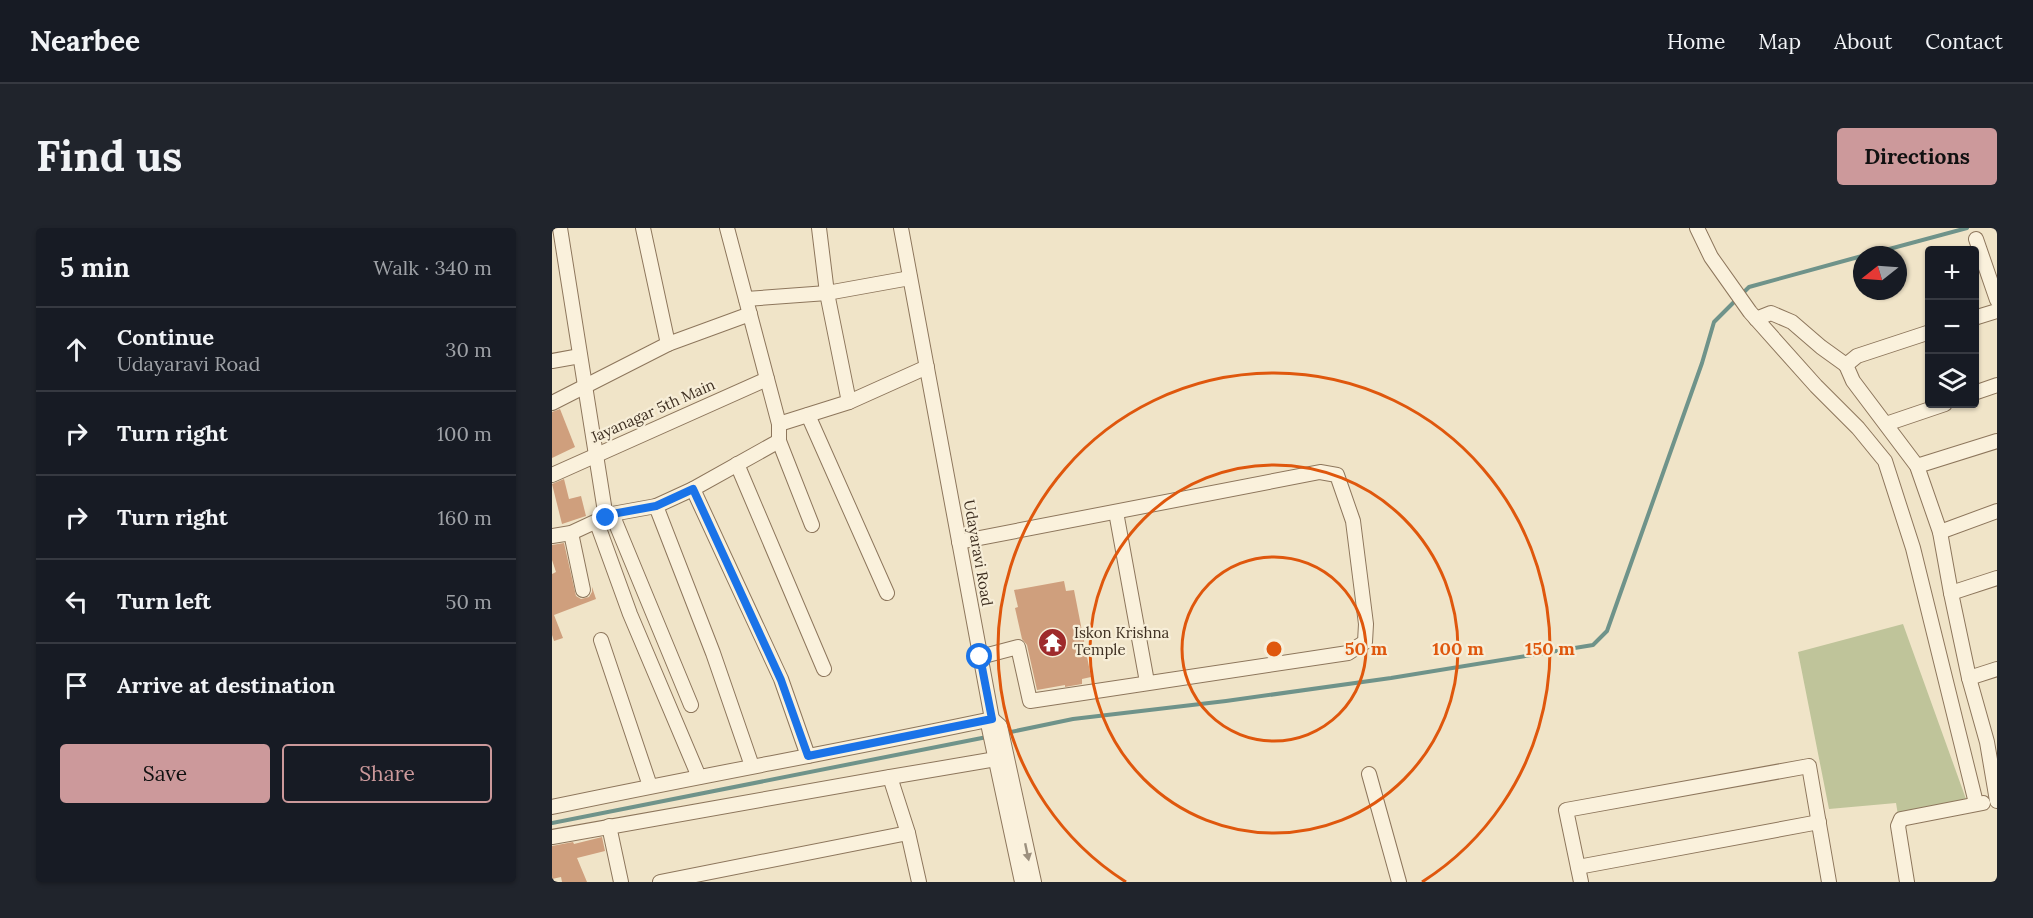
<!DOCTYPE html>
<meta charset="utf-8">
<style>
:root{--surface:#171b24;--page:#20242c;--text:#f1f3f6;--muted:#9ea1a6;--line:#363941;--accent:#cc999b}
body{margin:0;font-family:Lora,serif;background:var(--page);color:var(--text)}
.controls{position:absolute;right:18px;top:18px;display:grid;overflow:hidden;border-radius:6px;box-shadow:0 2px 4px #0004}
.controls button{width:54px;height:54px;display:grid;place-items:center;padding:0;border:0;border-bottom:2px solid var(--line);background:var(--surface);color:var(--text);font:30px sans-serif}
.compass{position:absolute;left:1301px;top:18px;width:54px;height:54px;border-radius:50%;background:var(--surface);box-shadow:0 2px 4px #0004;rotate:253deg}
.stop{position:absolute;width:18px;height:18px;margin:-14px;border:4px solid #1a73e8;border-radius:50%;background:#fff}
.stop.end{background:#1a73e8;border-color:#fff;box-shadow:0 2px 6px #0008}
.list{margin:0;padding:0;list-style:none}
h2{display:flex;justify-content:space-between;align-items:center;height:78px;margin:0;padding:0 24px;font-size:26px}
h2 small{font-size:20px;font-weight:400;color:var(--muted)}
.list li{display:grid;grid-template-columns:39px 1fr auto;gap:18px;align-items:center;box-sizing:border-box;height:84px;padding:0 24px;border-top:2px solid var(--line)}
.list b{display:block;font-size:22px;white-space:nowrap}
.list p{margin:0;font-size:20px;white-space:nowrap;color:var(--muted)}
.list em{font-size:20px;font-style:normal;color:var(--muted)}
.actions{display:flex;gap:12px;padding:18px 24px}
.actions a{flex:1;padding:14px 0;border:2px solid var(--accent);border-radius:6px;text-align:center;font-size:21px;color:var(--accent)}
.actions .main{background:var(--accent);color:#111}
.icon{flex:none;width:33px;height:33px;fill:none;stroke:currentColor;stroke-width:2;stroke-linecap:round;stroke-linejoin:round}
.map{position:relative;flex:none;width:1445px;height:654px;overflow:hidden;border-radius:6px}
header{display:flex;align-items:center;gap:36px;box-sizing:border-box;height:84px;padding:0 30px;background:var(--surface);border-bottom:2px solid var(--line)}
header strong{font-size:28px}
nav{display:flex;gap:33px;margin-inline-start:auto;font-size:21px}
.intro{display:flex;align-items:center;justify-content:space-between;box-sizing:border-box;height:144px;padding:0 36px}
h1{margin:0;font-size:42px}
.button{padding:15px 27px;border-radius:6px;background:var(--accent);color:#111;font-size:21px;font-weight:700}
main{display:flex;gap:36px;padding:0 36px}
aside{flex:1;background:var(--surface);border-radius:6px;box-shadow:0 2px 4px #0004}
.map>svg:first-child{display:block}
.cemetery{fill:#bfc49a}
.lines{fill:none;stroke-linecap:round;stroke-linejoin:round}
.stream{stroke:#6f938a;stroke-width:4}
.building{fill:#cf9f7d}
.minor-casing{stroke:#8d765c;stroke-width:16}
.minor{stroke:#faf1dc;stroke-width:14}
.oneway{fill:#9c907e}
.route{stroke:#1a73e8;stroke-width:8}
.ring{fill:none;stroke:#df570d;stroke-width:3}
.labels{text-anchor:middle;stroke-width:4.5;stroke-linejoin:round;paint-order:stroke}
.street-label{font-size:15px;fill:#3d2e20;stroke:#f7eed8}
.poi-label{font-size:15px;fill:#3d2e20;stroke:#f7eed8;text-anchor:start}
.centre{fill:#df570d;stroke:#f7eed8;stroke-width:3}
.ring-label{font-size:18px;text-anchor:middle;font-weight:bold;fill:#df570d;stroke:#f7eed8;stroke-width:4.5;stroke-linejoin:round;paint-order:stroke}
</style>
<header>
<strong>Nearbee</strong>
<nav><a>Home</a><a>Map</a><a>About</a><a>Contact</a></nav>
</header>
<div class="intro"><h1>Find us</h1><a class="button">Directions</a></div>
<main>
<aside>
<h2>5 min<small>Walk · 340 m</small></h2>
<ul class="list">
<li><svg class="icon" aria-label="ahead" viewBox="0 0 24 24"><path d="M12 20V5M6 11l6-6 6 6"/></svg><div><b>Continue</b><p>Udayaravi Road</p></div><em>30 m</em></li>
<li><svg class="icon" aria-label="right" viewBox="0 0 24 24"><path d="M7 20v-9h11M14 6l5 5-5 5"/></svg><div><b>Turn right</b></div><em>100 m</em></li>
<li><svg class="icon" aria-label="right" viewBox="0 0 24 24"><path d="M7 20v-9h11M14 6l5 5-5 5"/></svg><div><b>Turn right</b></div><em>160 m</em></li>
<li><svg class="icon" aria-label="left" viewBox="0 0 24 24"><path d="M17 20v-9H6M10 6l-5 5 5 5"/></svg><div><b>Turn left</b></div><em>50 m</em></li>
<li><svg class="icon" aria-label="arrive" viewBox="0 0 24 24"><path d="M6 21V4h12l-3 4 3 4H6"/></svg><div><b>Arrive at destination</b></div></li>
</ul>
<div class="actions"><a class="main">Save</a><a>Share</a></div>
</aside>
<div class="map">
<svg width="1445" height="654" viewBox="0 0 1445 654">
<rect width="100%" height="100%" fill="#f0e4c8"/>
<path class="cemetery" d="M 1351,396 L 1414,571 L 1346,587 L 1344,575 L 1277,581 L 1246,424 Z"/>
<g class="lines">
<g class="stream">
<path d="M 1315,27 L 1415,0"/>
<path d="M 454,505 L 521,491 L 674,473 L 839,450 L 1041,417 L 1055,403 L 1150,135 L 1162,94 L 1197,59 L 1310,28"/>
<path d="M 0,595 L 435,509"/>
</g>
</g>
<g class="building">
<path d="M 8,181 L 23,219 L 0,230 L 0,184 Z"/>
<path d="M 12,251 L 17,271 L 29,268 L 34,288 L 10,296 L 0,256 Z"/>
<path d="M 12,315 L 24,368 L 29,371 L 37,369 L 40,364 L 40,359 L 44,371 L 2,387 L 11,410 L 2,413 L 0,407 L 0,346 L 4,344 L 0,332 L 0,317 Z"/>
<path d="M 512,353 L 514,363 L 522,362 L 539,449 L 530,451 L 530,456 L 513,459 L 513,457 L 485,462 L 475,417 L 470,411 L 463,380 L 466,379 L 462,362 Z"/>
<path d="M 50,609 L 53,623 L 25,630 L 35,654 L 10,654 L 9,649 L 0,651 L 0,618 L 21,614 L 22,616 Z"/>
</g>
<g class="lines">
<defs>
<g id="minor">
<path d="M 8,0 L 54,290"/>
<path d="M 175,0 L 227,196"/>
<path d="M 349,0 L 440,491 L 437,500 L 470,654"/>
<path d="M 1145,0 L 1159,29 L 1198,84 L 1264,158 L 1306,200 L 1333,233 L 1361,320 L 1424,575"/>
<path d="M 1424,11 L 1445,72"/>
<path d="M 194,71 L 275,65 L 358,50"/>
<path d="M 1422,90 L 1445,83"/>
<path d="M 1204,91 L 1219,85 L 1240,94 L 1269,119 L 1294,137"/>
<path d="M 1378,104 L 1305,128 L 1294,137 L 1301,153 L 1365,238 L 1388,304 L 1399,365 L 1417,450 L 1435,514 L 1445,573"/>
<path d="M 116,116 L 198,86"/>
<path d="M 0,133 L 28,128"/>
<path d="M 1422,165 L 1445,157"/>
<path d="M 297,174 L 375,139"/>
<path d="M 0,175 L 116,116 L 91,0"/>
<path d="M 256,187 L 335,365"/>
<path d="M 1334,196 L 1393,176"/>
<path d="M 227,213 L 260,297"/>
<path d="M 185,236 L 272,441"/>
<path d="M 1365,238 L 1445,213"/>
<path d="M 0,247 L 215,151"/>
<path d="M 141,261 L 229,451 L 256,528"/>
<path d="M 104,278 L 141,261 L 227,213 L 227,196 L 297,174 L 275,65 L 267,0"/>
<path d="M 564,284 L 595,454"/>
<path d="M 60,286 L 139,477"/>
<path d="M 45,295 L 78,386 L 147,549"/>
<path d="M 1388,304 L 1445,283"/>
<path d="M 19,305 L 31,362"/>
<path d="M 0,308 L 19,305 L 60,286 L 104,278 L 161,425 L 200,538"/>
<path d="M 407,314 L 768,244 L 785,247 L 801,293 L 814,396 L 813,414 L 796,425 L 478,473 L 466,419 L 428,429"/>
<path d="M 1399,365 L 1445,350"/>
<path d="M 49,412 L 98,558"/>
<path d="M 1417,450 L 1445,441"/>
<path d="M 440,491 L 448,498 L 482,654"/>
<path d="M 817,546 L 847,654"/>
<path d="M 0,579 C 146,548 294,522 440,491"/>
<path d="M 57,598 L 69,654"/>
<path d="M 0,609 L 338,549"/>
<path d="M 1026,639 L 1267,594"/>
<path d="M 108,654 L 356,605"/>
<path d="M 367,654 L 356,605 L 338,549 L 444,531"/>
<path d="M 1029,654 L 1014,582 L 1257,538 L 1277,654"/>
<path d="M 1355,654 L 1346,598 L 1349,591 L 1431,575"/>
</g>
</defs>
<use href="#minor" class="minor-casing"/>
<use href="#minor" class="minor"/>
</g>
<defs><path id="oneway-solid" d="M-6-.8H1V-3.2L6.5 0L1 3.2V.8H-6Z" transform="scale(1.5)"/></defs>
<use class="oneway" href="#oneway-solid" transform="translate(475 624) rotate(78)"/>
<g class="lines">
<path class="route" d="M 54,290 L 60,286 L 104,278 L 141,261 L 229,452 L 256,528 L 440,491 L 428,429"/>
</g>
<g class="ring">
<circle cx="722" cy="421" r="92"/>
<circle cx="722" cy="421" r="184"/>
<path d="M574 654A276 276 0 1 1 870 654"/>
</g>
<defs>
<symbol id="temple-disc" viewBox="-11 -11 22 22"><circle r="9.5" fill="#9e2a2b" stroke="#f7eed8"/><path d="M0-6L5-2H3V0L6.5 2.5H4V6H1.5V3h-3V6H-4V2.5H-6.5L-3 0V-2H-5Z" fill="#fff"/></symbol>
</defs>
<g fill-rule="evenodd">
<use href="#temple-disc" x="484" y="398" width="33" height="33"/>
</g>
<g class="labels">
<g class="street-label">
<text transform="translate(101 183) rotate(-24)" y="5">Jayanagar 5th Main</text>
<text transform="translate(426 325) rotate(80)" y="5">Udayaravi Road</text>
</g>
<g class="poi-label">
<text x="522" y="410">Iskon Krishna<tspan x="522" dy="17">Temple</tspan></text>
</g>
</g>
<circle cx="722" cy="421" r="9" class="centre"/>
<g class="ring-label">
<text x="814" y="427">50 m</text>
<text x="906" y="427">100 m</text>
<text x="998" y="427">150 m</text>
</g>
</svg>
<div class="controls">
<button>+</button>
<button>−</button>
<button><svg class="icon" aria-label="layers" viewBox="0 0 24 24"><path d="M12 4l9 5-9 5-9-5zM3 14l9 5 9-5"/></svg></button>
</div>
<svg class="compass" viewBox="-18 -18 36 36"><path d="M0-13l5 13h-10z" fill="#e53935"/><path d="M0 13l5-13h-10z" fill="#9ea1a6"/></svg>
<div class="stop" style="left:428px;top:429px"></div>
<div class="stop end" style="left:54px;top:290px"></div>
</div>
</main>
